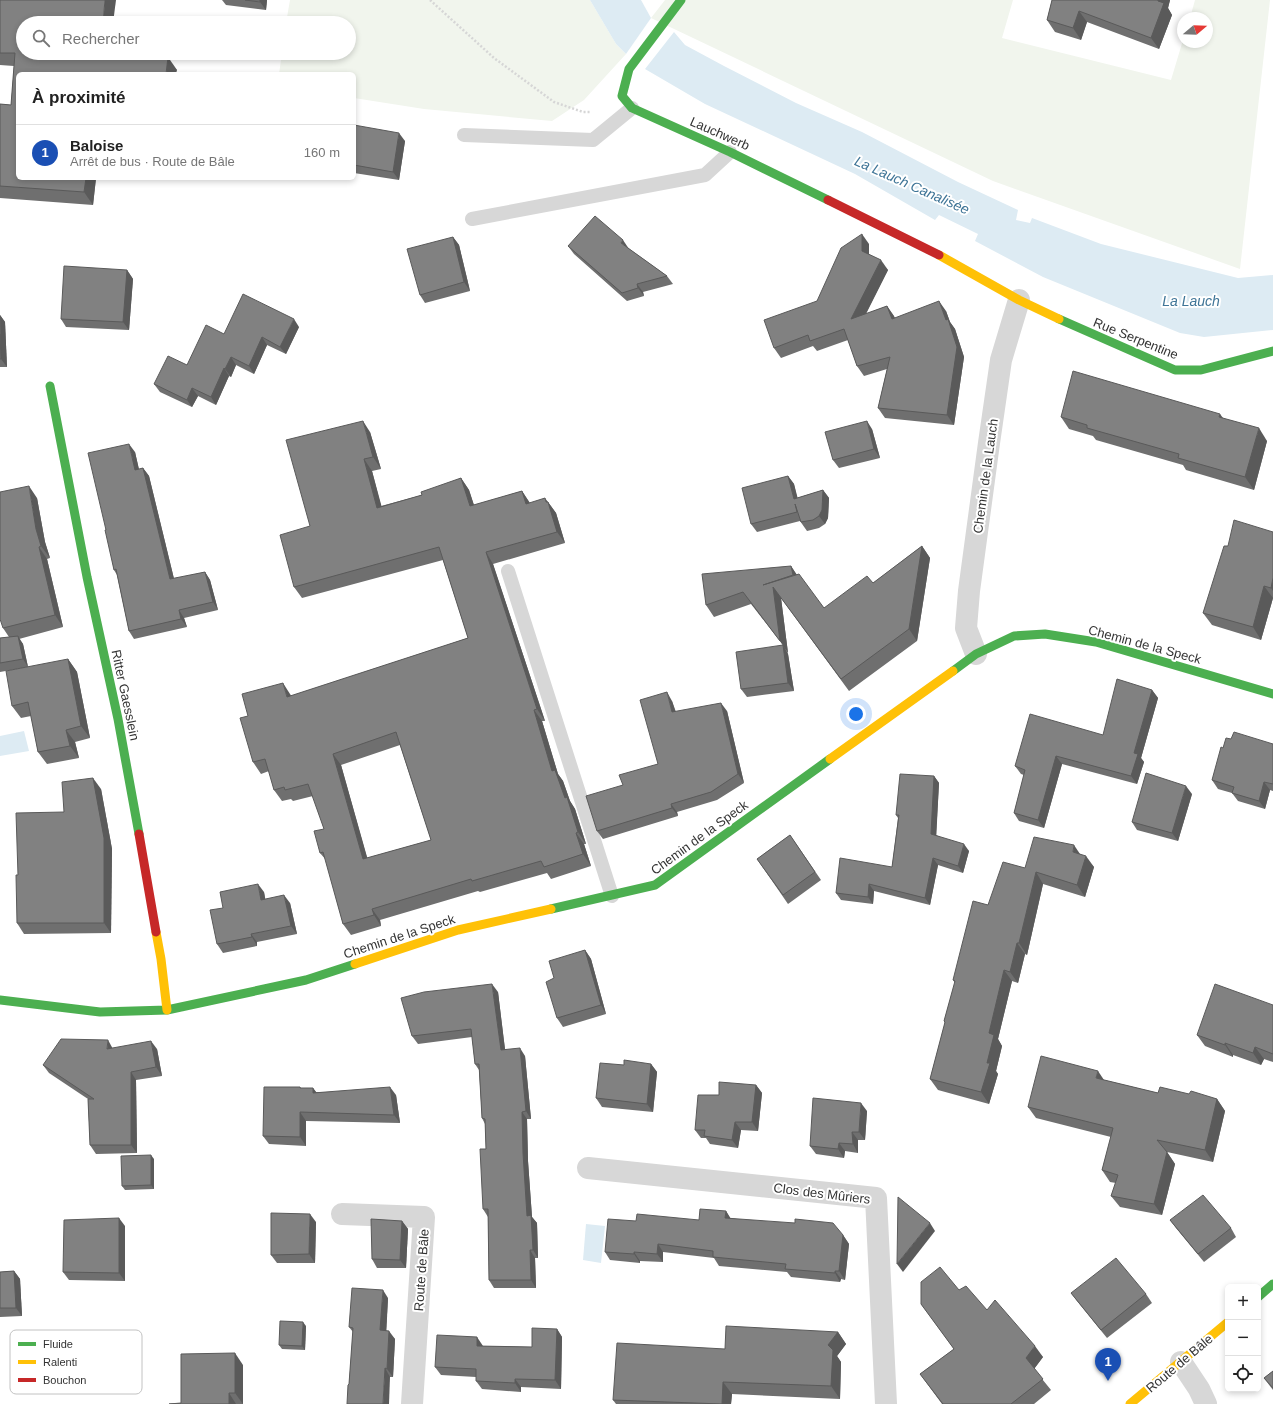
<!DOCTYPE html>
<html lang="fr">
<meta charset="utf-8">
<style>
:root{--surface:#fff;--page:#f6f6f6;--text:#222;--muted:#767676;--line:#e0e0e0;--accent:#db2777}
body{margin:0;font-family:Helvetica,sans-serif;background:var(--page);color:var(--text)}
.controls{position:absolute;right:12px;bottom:12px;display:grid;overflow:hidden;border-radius:6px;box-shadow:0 2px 6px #0003}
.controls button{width:36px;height:36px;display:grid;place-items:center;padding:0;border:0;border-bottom:1px solid var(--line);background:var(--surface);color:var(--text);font:20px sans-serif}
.compass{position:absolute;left:1177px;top:12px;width:36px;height:36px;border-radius:50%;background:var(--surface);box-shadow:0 2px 6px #0003;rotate:71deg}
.you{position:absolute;left:856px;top:714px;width:14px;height:14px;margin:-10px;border:3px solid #fff;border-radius:50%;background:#1a73e8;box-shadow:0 0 0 6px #1a73e833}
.badge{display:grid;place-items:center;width:26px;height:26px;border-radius:50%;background:var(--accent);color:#fff;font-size:13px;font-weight:700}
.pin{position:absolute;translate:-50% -33px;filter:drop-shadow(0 1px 2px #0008)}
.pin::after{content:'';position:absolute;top:21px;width:14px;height:12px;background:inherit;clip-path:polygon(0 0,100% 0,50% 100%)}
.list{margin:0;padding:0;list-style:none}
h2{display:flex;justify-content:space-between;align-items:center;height:52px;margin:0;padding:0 16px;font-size:17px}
h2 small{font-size:13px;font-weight:400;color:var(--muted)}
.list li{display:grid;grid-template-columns:26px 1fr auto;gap:12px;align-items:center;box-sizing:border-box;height:56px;padding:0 16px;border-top:1px solid var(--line)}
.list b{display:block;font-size:15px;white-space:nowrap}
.list p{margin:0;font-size:13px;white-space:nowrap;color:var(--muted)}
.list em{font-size:13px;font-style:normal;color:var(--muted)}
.icon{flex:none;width:22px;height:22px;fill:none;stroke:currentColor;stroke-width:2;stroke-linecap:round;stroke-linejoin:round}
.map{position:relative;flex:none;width:1273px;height:1404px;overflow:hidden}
.search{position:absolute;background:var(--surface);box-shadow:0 2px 6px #0003;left:16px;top:16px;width:340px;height:44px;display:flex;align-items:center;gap:10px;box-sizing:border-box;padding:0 14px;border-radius:22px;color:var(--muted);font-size:15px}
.panel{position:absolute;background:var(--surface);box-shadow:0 2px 6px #0003;left:16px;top:72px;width:340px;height:108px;border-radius:6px}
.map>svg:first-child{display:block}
.green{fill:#f1f5ed}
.water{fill:#ddebf3}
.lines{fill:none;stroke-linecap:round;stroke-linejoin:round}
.path{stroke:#d6d6d6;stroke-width:2.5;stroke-dasharray:2 2;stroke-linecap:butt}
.lane{stroke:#d7d7d7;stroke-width:14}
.street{stroke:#d7d7d7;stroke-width:22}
.fast{stroke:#4caf50;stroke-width:9}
.slow{stroke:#ffc107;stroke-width:9}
.jam{stroke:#c62828;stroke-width:9}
.wall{fill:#6f6f6f;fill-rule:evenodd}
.shaded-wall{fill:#5a5a5a}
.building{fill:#818181;stroke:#5a5a5a;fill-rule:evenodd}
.labels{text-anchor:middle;stroke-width:4;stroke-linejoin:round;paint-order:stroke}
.street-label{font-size:13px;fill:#333;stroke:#fff}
.water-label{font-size:14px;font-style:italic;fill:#3f7597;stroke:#fff}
.key{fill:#fff;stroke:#c2c2c2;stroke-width:1}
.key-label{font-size:11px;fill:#333}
</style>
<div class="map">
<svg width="1273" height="1404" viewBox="0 0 1273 1404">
<rect width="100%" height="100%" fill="#fff"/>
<g class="green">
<path d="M 290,0 L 590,0 L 616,44 L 626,54 L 584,100 L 552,121 L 424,109 L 354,98 L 354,74 L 279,74 L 282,53 L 349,53 L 349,23 L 286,23 Z"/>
<path d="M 665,0 L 1013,0 L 1002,38 L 1171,80 L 1183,40 L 1183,42 L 1207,42 L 1207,18 L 1190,18 L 1195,0 L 1270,0 L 1240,269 L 993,181 L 651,18 Z"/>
</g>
<g class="water">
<path d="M 590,0 L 641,0 L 651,18 L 626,54 L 616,44 Z"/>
<path d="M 674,32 L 685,45 L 724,66 L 796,103 L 862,132 L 958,182 L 1018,210 L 1016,220 L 1030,223 L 1032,218 L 1101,244 L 1238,278 L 1273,275 L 1273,330 L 1204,337 L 1180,333 L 1043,277 L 975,241 L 978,234 L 939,215 L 935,220 L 855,174 L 705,104 L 645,69 Z"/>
<path d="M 24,731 L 29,751 L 0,756 L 0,736 Z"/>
<path d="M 586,1224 L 605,1226 L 601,1263 L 583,1260 Z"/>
</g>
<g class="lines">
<path class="path" d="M 430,0 L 494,58 L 554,102 L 583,112 L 591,112"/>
<g class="lane">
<path d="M 464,135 L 593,140 L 632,108"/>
<path d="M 472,219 L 705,175 L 730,152"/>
<path d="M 508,571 L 612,896"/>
</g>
<g class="street">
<path d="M 976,654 L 966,628 L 969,591 L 989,443 L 1001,360 L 1019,300"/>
<path d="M 588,1168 L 876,1198 L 886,1404"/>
<path d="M 342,1214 L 424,1217 L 412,1404"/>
<path d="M 1181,1362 L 1199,1389 L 1206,1404"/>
</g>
<g class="fast">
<path d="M 681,0 L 629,69 L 622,96 L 632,108 L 730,152 L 828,200"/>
<path d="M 1059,319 L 1175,370 L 1201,370 L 1273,351"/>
<path d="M 50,386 L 87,577 L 118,719 L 139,834"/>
<path d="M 953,671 L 976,654 L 1014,636 L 1045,634 L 1096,642 L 1273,694"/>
<path d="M 551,909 L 655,885 L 830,759"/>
<path d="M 0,1000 L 100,1012 L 167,1010 L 306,980 L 355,964"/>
<path d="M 1258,1297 L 1273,1284"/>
</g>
<g class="slow">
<path d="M 939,255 L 1019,300 L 1059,319"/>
<path d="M 830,759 L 953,671"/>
<path d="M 156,932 L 161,959 L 167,1010"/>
<path d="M 355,964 L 458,930 L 551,909"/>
<path d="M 1130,1404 L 1228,1322"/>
</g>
<g class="jam">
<path d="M 828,200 L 939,255"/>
<path d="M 139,834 L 156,932"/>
</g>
</g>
<g class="wall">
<path d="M 0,0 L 23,53 L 158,53 L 161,57 L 177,70 L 18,74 L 18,178 L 96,178 L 93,205 L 0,198 L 0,104 L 11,105 L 14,66 L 0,65 Z"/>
<path d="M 222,0 L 267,0 L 266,10 L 226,5 Z"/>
<path d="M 1052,0 L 1170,0 L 1168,8 L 1172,15 L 1159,49 L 1087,22 L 1081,40 L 1055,32 L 1047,20 Z"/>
<path d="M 354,125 L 405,141 L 399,180 L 354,173 Z"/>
<path d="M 453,237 L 459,245 L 470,291 L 425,303 L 420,295 Z"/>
<path d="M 869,244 L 869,254 L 888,270 L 866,314 L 887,306 L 895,318 L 946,311 L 950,322 L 955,329 L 964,357 L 954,425 L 885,418 L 878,408 L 887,369 L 864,376 L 857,366 L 848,340 L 817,351 L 813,346 L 781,358 L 774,348 Z"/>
<path d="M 568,246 L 628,248 L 667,276 L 673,284 L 643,292 L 644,296 L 627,301 L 574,254 Z"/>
<path d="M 127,270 L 133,279 L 129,330 L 66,327 L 61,319 Z"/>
<path d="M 0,315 L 5,322 L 7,367 L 0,367 Z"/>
<path d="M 299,327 L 286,354 L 267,345 L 254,374 L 236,365 L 231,377 L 229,376 L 216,405 L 198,396 L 192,407 L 160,392 L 154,384 L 187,365 L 224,334 Z"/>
<path d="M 1061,417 L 1224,419 L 1267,441 L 1254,490 L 1186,470 L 1183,465 L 1096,440 L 1093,436 L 1069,429 Z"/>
<path d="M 872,429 L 880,458 L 839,468 L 833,460 Z"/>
<path d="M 370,432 L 381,469 L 372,471 L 381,506 L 422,495 L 461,478 L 469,490 L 474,505 L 522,491 L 530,503 L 548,502 L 556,513 L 565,543 L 493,564 L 545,721 L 542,721 L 558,774 L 563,781 L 570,801 L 575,809 L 586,844 L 584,844 L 591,866 L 551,879 L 547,873 L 480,892 L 478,891 L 380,920 L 381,926 L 351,935 L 343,924 L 326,860 L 320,853 L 324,829 L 313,796 L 293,801 L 291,799 L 282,801 L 274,790 L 269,771 L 261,774 L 253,762 L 248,716 L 290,694 L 291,696 L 468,638 L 443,560 L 302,598 L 294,587 L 310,526 ZM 400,745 L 431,840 L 367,858 L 341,765 Z"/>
<path d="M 135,452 L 139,470 L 143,468 L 149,476 L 174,579 L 205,572 L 210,580 L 218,610 L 184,618 L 187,627 L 134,639 L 129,631 L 117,575 L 114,570 L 106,530 Z"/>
<path d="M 788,476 L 794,484 L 797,498 L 823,490 L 829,498 L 828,518 L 825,524 L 819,528 L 807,531 L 800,521 L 757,532 L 751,524 Z"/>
<path d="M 37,498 L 45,542 L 50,558 L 47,559 L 63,627 L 19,639 L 23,644 L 28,667 L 0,672 L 0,638 L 9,637 L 3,628 Z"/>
<path d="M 1273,532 L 1273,598 L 1261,640 L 1212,625 L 1203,613 L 1228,546 Z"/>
<path d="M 922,546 L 930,558 L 917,641 L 849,691 L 781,598 L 788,653 L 785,648 L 788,654 L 794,691 L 747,697 L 741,689 L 783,645 L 751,604 L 714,617 L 706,605 L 791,566 L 796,574 L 824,608 L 873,583 Z"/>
<path d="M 68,659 L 77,672 L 90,738 L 75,742 L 79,758 L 47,764 L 38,752 L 31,716 L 21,718 L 12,706 Z"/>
<path d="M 1152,690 L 1158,698 L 1141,758 L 1144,762 L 1137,784 L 1062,764 L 1044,828 L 1019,821 L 1014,813 L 1024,775 L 1021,774 L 1015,766 L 1103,735 Z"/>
<path d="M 672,701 L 676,712 L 727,711 L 744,783 L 717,800 L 677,812 L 678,816 L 603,839 L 597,831 L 623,785 L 658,764 Z"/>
<path d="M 1231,739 L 1273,744 L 1273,791 L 1270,790 L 1265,809 L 1238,801 L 1232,793 L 1218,789 L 1212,780 L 1223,748 Z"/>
<path d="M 934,776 L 939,783 L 936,835 L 969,851 L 963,873 L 938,865 L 930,905 L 874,891 L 873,904 L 841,900 L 836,893 L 892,867 L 898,818 L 896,815 Z"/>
<path d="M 101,789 L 112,849 L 111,933 L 24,934 L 17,923 L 18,875 L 64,812 Z"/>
<path d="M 1192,794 L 1178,841 L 1137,830 L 1132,822 Z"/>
<path d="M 790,835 L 821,880 L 788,904 L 757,859 Z"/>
<path d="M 1080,854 L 1094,867 L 1085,897 L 1043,884 L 1027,955 L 1025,954 L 1018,983 L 1012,981 L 998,1039 L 1002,1046 L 996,1071 L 998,1074 L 989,1104 L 938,1090 L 930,1079 L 945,1023 L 944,1021 L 955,983 L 953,980 L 988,905 L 1025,868 Z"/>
<path d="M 264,892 L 265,899 L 290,903 L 297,934 L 257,942 L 257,946 L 223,953 L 217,944 L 223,908 Z"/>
<path d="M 585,950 L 591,959 L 606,1014 L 563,1027 L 557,1018 Z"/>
<path d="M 498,992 L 505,1049 L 525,1056 L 531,1119 L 527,1119 L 528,1161 L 532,1217 L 537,1223 L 538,1258 L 535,1258 L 536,1288 L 494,1288 L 489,1280 L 488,1217 L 483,1209 L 486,1149 L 485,1124 L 482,1118 L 479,1070 L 475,1064 L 472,1037 L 418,1044 L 412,1036 Z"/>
<path d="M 1273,1005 L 1273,1062 L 1264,1059 L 1261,1065 L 1233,1055 L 1233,1057 L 1205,1046 L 1197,1035 Z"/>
<path d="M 113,1048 L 157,1049 L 162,1076 L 136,1080 L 137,1153 L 96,1154 L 90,1145 L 88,1099 L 49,1073 L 43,1065 Z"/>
<path d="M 651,1064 L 657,1072 L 653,1112 L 602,1107 L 596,1098 L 624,1065 Z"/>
<path d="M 1104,1080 L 1158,1093 L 1189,1094 L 1217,1099 L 1225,1111 L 1213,1162 L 1167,1152 L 1175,1164 L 1162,1215 L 1120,1207 L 1111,1196 L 1116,1183 L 1110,1182 L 1102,1170 L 1111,1137 L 1036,1118 L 1028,1107 Z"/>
<path d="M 756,1085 L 762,1093 L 758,1131 L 741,1130 L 738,1148 L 710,1144 L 706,1138 L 701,1138 L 695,1130 L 719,1095 Z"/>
<path d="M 300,1087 L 301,1088 L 313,1088 L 316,1092 L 396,1095 L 400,1123 L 306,1121 L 306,1146 L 269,1144 L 263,1136 Z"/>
<path d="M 867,1111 L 865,1140 L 858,1140 L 858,1153 L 845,1151 L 844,1158 L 816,1154 L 810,1146 Z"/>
<path d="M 154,1159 L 154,1189 L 125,1190 L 122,1186 Z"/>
<path d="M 726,1211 L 730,1218 L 843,1235 L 849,1244 L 845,1280 L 841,1279 L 840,1282 L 791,1277 L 787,1272 L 719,1266 L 714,1258 L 663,1252 L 663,1262 L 640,1261 L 640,1263 L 610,1260 L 605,1252 L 636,1221 L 699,1220 Z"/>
<path d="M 1170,1220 L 1231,1228 L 1236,1237 L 1204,1262 L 1176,1228 Z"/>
<path d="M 402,1221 L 408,1229 L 406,1268 L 377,1268 L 372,1259 Z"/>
<path d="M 316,1222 L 315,1263 L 277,1263 L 271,1255 Z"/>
<path d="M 125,1226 L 125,1281 L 69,1280 L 63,1272 Z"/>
<path d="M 14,1271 L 20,1279 L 22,1316 L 0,1317 L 0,1272 Z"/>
<path d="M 959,1290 L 987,1310 L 1043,1357 L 1034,1369 L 1051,1390 L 1034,1404 L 942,1404 L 920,1374 L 954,1349 L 921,1304 Z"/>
<path d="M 1071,1293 L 1146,1294 L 1152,1303 L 1107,1338 L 1077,1301 Z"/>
<path d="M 388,1298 L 386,1331 L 395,1339 L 393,1377 L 390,1377 L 349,1384 L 353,1332 L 349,1327 Z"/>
<path d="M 306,1326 L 305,1350 L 282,1349 L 279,1345 Z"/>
<path d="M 557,1329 L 562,1337 L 561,1389 L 521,1387 L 521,1392 L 482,1389 L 476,1381 L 476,1377 L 441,1375 L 435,1367 L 483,1346 L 532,1347 Z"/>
<path d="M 838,1332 L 846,1344 L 837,1356 L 841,1362 L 840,1399 L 732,1394 L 731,1404 L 616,1404 L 613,1400 L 725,1349 Z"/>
<path d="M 243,1365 L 243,1404 L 169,1404 L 181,1403 Z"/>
<path d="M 1273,1371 L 1273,1390 L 1264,1378 Z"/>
</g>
<g class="shaded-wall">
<path d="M 105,0 L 116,0 L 113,23 L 103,23 Z"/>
<path d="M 260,0 L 267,0 L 266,10 L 260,2 Z"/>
<path d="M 1158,0 L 1170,0 L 1168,8 L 1172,15 L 1159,49 L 1151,38 Z"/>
<path d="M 1079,11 L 1087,22 L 1081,40 L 1073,28 Z"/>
<path d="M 154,53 L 158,53 L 163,60 L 154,57 Z"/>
<path d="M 168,57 L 177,70 L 176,74 L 166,74 Z"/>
<path d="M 399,133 L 405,141 L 399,180 L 393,172 Z"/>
<path d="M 86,178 L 96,178 L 93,205 L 84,192 Z"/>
<path d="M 862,234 L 869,244 L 869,261 L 862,251 Z"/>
<path d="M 453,237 L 459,245 L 470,291 L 464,282 Z"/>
<path d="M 623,240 L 629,249 L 621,243 Z"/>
<path d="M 881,260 L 888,270 L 858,329 L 851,319 Z"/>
<path d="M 127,270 L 133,279 L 129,330 L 123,322 Z"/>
<path d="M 637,284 L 643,292 L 644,296 L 638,288 Z"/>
<path d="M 939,301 L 946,311 L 950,322 L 955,329 L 964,357 L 954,425 L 947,415 L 946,320 Z"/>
<path d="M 887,306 L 894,316 L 899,329 L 892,319 Z"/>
<path d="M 0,315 L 5,322 L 7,367 L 1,359 Z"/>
<path d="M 294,319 L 299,327 L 286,354 L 280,347 Z"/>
<path d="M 262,337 L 267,345 L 254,374 L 249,366 Z"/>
<path d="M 231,357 L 236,365 L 231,377 L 225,369 Z"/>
<path d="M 224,368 L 229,376 L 216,405 L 211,397 Z"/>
<path d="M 192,388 L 198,396 L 192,407 L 187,400 Z"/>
<path d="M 1220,414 L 1229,426 L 1219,417 Z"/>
<path d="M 363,421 L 370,432 L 381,469 L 373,457 Z"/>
<path d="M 867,421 L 872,429 L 880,458 L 874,449 Z"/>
<path d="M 1259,428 L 1267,441 L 1254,490 L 1245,477 Z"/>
<path d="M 129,444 L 135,452 L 141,478 L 135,470 Z"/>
<path d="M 364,459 L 372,471 L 385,519 L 377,508 Z"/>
<path d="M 143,468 L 149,476 L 176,587 L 170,579 Z"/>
<path d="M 788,476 L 794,484 L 800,507 L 794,499 Z"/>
<path d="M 461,478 L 469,490 L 478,518 L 470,506 Z"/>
<path d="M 29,486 L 37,498 L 45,542 L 50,558 L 41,546 L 36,529 Z"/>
<path d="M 823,490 L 829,498 L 828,518 L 825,524 L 819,516 Z"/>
<path d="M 522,491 L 529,502 L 534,516 L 526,504 Z"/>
<path d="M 545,498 L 556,513 L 565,543 L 557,532 L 546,502 Z"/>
<path d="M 922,546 L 930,558 L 917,641 L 909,629 Z"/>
<path d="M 39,547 L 47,559 L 63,627 L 55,615 Z"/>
<path d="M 486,552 L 493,564 L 545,721 L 537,709 Z"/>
<path d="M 791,566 L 799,578 L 801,587 L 793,575 Z"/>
<path d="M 205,572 L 210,580 L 218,610 L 213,602 Z"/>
<path d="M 1273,578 L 1273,591 L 1271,588 Z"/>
<path d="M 1264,586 L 1273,598 L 1261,640 L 1253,627 Z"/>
<path d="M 773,587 L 781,598 L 788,653 L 780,641 Z"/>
<path d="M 179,610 L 184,618 L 187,627 L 181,619 Z"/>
<path d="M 18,636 L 23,644 L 28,667 L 23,659 Z"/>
<path d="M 783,645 L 788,654 L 794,691 L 788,683 Z"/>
<path d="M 68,659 L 77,672 L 90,738 L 81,726 Z"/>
<path d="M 283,683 L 290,694 L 295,708 L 287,697 Z"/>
<path d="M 1152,690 L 1158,698 L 1141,758 L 1144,762 L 1137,784 L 1131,776 L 1134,753 Z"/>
<path d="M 667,692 L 672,701 L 678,720 L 672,712 Z"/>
<path d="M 721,703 L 727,711 L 744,783 L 738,774 Z"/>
<path d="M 534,710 L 542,721 L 558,774 L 563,781 L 570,801 L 575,809 L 586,844 L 578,832 L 565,798 L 552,771 Z"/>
<path d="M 66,730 L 75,742 L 79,758 L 70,746 Z"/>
<path d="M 333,754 L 341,765 L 371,871 L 363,859 Z"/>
<path d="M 1056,756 L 1062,764 L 1044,828 L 1038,820 Z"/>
<path d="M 934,776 L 939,783 L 936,841 L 931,834 Z"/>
<path d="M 93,778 L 101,789 L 112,849 L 111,933 L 104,923 Z"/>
<path d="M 1264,782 L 1270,790 L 1265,809 L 1259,801 Z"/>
<path d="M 1186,786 L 1192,794 L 1178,841 L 1172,833 Z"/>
<path d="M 671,804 L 677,812 L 678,816 L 672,808 Z"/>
<path d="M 576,833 L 584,844 L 591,866 L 583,854 Z"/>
<path d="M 964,844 L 969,851 L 963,873 L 958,866 Z"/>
<path d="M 1074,845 L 1082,857 L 1073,852 Z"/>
<path d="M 1086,856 L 1094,867 L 1085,897 L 1077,885 Z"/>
<path d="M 933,858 L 938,865 L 930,905 L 925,898 Z"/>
<path d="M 1036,872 L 1043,884 L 1027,955 L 1019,943 Z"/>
<path d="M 258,884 L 264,892 L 267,908 L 261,900 Z"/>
<path d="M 869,884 L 874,891 L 873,904 L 868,897 Z"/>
<path d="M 284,895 L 290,903 L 297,934 L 291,926 Z"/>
<path d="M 372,909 L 380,920 L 381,926 L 374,915 Z"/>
<path d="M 251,934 L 257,942 L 257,946 L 252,937 Z"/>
<path d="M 1017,943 L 1025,954 L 1018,983 L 1010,972 Z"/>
<path d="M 585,950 L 591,959 L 606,1014 L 601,1005 Z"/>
<path d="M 1004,970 L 1012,981 L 998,1039 L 1002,1046 L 996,1071 L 998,1074 L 989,1104 L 981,1092 L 987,1063 L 989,1033 Z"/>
<path d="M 492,984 L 498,992 L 506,1058 L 501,1050 Z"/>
<path d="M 108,1040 L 113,1049 L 107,1049 Z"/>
<path d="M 151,1041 L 157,1049 L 162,1076 L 156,1067 Z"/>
<path d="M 1225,1043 L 1233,1055 L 1233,1057 L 1225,1045 Z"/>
<path d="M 1255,1047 L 1264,1059 L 1261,1065 L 1253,1053 Z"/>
<path d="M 520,1048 L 525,1056 L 531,1119 L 526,1111 Z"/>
<path d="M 651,1064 L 657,1072 L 653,1112 L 647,1104 Z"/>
<path d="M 1098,1071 L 1106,1083 L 1096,1078 Z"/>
<path d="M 131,1072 L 136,1080 L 137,1153 L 131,1145 Z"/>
<path d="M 756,1085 L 762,1093 L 758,1131 L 752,1122 Z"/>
<path d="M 390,1087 L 396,1095 L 400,1123 L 394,1115 Z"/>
<path d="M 313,1088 L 319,1096 L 313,1093 Z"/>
<path d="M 1217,1099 L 1225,1111 L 1213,1162 L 1205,1150 Z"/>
<path d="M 861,1103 L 867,1111 L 865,1140 L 859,1132 Z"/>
<path d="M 300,1112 L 306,1121 L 306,1146 L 300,1137 Z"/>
<path d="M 522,1112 L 527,1119 L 528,1161 L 532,1217 L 537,1223 L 538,1258 L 533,1250 L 527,1216 L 523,1153 Z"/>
<path d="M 735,1122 L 741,1130 L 738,1148 L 732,1140 Z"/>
<path d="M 852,1132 L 858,1140 L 858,1153 L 853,1144 Z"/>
<path d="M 839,1143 L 845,1151 L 844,1158 L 838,1149 Z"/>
<path d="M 1167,1152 L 1175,1164 L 1162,1215 L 1154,1204 Z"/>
<path d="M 151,1155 L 154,1159 L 154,1189 L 151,1185 Z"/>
<path d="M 726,1211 L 731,1219 L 725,1218 Z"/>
<path d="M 310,1214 L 316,1222 L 315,1263 L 309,1254 Z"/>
<path d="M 119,1218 L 125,1226 L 125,1281 L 119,1273 Z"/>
<path d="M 402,1221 L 408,1229 L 406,1268 L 400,1260 Z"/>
<path d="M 930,1223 L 935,1231 L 903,1272 L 897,1264 Z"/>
<path d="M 843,1235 L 849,1244 L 845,1280 L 839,1271 Z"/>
<path d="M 658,1244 L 663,1252 L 663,1262 L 657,1254 Z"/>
<path d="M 530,1250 L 535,1258 L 536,1288 L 531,1280 Z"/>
<path d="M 634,1252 L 640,1261 L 640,1263 L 634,1254 Z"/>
<path d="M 14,1271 L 20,1279 L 22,1316 L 16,1308 Z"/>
<path d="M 835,1271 L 841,1279 L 840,1282 L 835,1273 Z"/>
<path d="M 383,1290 L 388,1298 L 386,1338 L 380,1330 Z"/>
<path d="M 303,1322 L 306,1326 L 305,1350 L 302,1346 Z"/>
<path d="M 557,1329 L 562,1337 L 561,1389 L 555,1380 Z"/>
<path d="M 389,1331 L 395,1339 L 393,1377 L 387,1369 Z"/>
<path d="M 838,1332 L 846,1344 L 837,1356 L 841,1362 L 840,1399 L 831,1386 L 828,1345 Z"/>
<path d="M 477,1337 L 483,1346 L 482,1354 L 477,1346 Z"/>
<path d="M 1035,1346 L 1043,1357 L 1034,1369 L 1026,1358 Z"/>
<path d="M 235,1353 L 243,1365 L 243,1404 L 235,1393 Z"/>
<path d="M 385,1368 L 390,1377 L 389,1404 L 383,1404 Z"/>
<path d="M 515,1379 L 521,1387 L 521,1392 L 515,1383 Z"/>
<path d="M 723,1382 L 732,1394 L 731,1404 L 722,1404 Z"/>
<path d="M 229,1393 L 236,1404 L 229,1404 Z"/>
</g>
<g class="building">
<path d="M 0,0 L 105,0 L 103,23 L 23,23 L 23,53 L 154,53 L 154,57 L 168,57 L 166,74 L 18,74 L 18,178 L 86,178 L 84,192 L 0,186 L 0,104 L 11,105 L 15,53 L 0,53 Z"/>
<path d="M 245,0 L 260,0 L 260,2 Z"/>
<path d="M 1052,0 L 1158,0 L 1158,1 L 1164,3 L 1151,38 L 1079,11 L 1073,28 L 1047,20 Z"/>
<path d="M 354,125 L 399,133 L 393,172 L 354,165 Z"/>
<path d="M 595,216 L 623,240 L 621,243 L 667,276 L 637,284 L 638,288 L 622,293 L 568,246 Z"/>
<path d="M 862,234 L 862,251 L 881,260 L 851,319 L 887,306 L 892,319 L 939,301 L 946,320 L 948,319 L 957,347 L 947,415 L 878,408 L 890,357 L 857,366 L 844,329 L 810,341 L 808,335 L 774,348 L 764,320 L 817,301 L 841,248 Z"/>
<path d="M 453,237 L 464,282 L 420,295 L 407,249 Z"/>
<path d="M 64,266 L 127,270 L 123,322 L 61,319 Z"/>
<path d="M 243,294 L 294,319 L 280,347 L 262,337 L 249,366 L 231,357 L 225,369 L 224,368 L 211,397 L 192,388 L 187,400 L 154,384 L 168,356 L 187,365 L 206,325 L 224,334 Z"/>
<path d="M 0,334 L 1,359 L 0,359 Z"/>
<path d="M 1073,371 L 1220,414 L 1219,417 L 1259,428 L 1245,477 L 1178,458 L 1179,454 L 1087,428 L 1087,425 L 1061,417 Z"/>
<path d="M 363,421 L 373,457 L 364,459 L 377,508 L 422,495 L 421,492 L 461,478 L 470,506 L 522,491 L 526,504 L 545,498 L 546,502 L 548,502 L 557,532 L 486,552 L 537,709 L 534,710 L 552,771 L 555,770 L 565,798 L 567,797 L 578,832 L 576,833 L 583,854 L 544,867 L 541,861 L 472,881 L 471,879 L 372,909 L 374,915 L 343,924 L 323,852 L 320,853 L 314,831 L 324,829 L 308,784 L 285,790 L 284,787 L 274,790 L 265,759 L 253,762 L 240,718 L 248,716 L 242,694 L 283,683 L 287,697 L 468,638 L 439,547 L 294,587 L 280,535 L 310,526 L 286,440 ZM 396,732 L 431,840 L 363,859 L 333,754 Z"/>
<path d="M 867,421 L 874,449 L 833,460 L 825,432 Z"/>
<path d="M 129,444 L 135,470 L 143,468 L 170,579 L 205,572 L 213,602 L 179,610 L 181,619 L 129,631 L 116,569 L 114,570 L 105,530 L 106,530 L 88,453 Z"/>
<path d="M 788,476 L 794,499 L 823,490 L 822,510 L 819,516 L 813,520 L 801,522 L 795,504 L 797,512 L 751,524 L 742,488 Z"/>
<path d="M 29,486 L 36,529 L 41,546 L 39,547 L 55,615 L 3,628 L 0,619 L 0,492 Z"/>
<path d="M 1234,520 L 1273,532 L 1273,578 L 1271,588 L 1264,586 L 1253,627 L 1203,613 L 1224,546 L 1228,546 Z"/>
<path d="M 922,546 L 909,629 L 841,679 L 773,587 L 780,641 L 743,592 L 706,605 L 702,574 L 791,566 L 793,575 L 763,585 L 799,574 L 824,608 L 867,576 L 873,583 Z"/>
<path d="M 18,636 L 23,659 L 0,663 L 0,638 Z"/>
<path d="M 783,645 L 788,683 L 741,689 L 736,652 Z"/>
<path d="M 68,659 L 81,726 L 66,730 L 70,746 L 38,752 L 28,702 L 12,706 L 6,671 Z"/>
<path d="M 1117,679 L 1152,690 L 1134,753 L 1138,754 L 1131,776 L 1056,756 L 1038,820 L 1014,813 L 1025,770 L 1015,766 L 1030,714 L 1103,735 Z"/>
<path d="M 667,692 L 672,712 L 721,703 L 738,774 L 711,792 L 671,804 L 672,808 L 597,831 L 586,796 L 623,785 L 619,775 L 658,764 L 640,700 Z"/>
<path d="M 1234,732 L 1273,744 L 1273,784 L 1264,782 L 1259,801 L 1232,793 L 1234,787 L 1212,780 L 1221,747 L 1223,748 L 1226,738 L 1231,739 Z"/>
<path d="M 1146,773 L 1186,786 L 1172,833 L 1132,822 Z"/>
<path d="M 900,774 L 934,776 L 931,834 L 964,844 L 958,866 L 933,858 L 925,898 L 869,884 L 868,897 L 836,893 L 840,858 L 892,867 L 899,815 L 896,815 Z"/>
<path d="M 93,778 L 104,838 L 104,923 L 17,923 L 16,875 L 18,875 L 16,813 L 64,812 L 62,782 Z"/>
<path d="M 790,835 L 815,872 L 783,895 L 757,859 Z"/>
<path d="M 1034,837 L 1074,845 L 1073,852 L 1086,856 L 1077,885 L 1036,872 L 1019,943 L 1017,943 L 1010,972 L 1004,970 L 989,1033 L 994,1035 L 987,1063 L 990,1063 L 981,1092 L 930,1079 L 945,1022 L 944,1021 L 955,981 L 953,980 L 973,901 L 988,905 L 1003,862 L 1025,868 Z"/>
<path d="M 258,884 L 261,900 L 284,895 L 291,926 L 251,934 L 252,937 L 217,944 L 210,910 L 223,908 L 220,892 Z"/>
<path d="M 585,950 L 601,1005 L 557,1018 L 546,982 L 554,978 L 549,961 Z"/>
<path d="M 492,984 L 501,1050 L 520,1048 L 526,1111 L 522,1112 L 523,1153 L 527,1216 L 531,1215 L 533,1250 L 530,1250 L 531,1280 L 489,1280 L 488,1209 L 483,1209 L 480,1149 L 486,1149 L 485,1119 L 482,1118 L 479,1064 L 475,1064 L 471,1029 L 412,1036 L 401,998 L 424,992 Z"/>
<path d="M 1215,984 L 1273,1005 L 1273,1054 L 1255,1047 L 1253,1053 L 1225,1043 L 1225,1045 L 1197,1035 Z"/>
<path d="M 61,1039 L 108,1040 L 107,1049 L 151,1041 L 156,1067 L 131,1072 L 131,1145 L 90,1145 L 88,1099 L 94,1099 L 43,1065 Z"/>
<path d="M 1041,1056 L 1098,1071 L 1096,1078 L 1158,1093 L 1160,1087 L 1189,1094 L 1191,1091 L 1217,1099 L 1205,1150 L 1157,1140 L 1167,1152 L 1154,1204 L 1111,1196 L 1118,1175 L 1102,1170 L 1113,1128 L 1028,1107 Z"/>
<path d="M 624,1060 L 651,1064 L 647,1104 L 596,1098 L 600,1063 L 624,1065 Z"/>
<path d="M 719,1082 L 756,1085 L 752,1122 L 735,1122 L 732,1140 L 704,1136 L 705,1130 L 695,1130 L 698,1095 L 719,1095 Z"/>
<path d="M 264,1087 L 300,1087 L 300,1088 L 313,1088 L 313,1093 L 390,1087 L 394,1115 L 300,1112 L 300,1137 L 263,1136 Z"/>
<path d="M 813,1098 L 861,1103 L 859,1132 L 852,1132 L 853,1144 L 839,1143 L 838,1149 L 810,1146 Z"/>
<path d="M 151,1155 L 151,1185 L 122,1186 L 121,1156 Z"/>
<path d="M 1203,1195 L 1231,1228 L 1198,1254 L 1170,1220 Z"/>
<path d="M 898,1197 L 930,1223 L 897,1264 Z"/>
<path d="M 700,1209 L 726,1211 L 725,1218 L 795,1223 L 795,1219 L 833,1223 L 843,1235 L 839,1271 L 835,1271 L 835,1273 L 785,1269 L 786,1264 L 713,1257 L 713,1251 L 658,1244 L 657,1254 L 634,1252 L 634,1254 L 605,1252 L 608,1219 L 636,1221 L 637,1214 L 699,1220 Z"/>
<path d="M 271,1213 L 310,1214 L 309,1254 L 271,1255 Z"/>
<path d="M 119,1218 L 119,1273 L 63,1272 L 64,1220 Z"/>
<path d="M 371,1219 L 402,1221 L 400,1260 L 372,1259 Z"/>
<path d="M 1116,1258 L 1146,1294 L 1101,1330 L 1071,1293 Z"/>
<path d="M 940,1267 L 959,1290 L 966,1286 L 987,1310 L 995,1300 L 1035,1346 L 1026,1358 L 1043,1379 L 1011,1404 L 943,1404 L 920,1374 L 954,1349 L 921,1304 L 921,1282 Z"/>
<path d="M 14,1271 L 16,1308 L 0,1308 L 0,1272 Z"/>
<path d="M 352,1288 L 383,1290 L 380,1330 L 389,1331 L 387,1369 L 385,1368 L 383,1404 L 347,1404 L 348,1385 L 349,1384 L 353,1328 L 349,1327 Z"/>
<path d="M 280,1321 L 303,1322 L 302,1346 L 279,1345 Z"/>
<path d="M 726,1326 L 838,1332 L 828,1345 L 833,1350 L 831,1386 L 723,1382 L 722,1404 L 613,1400 L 617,1343 L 725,1349 Z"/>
<path d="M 532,1328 L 557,1329 L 555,1380 L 515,1379 L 515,1383 L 476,1381 L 476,1369 L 435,1367 L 437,1335 L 477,1337 L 477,1346 L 532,1347 Z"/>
<path d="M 235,1353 L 235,1393 L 229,1393 L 229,1404 L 169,1404 L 181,1403 L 181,1354 Z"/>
<path d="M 1273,1371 L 1273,1388 L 1264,1378 Z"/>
</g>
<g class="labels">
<g class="street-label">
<text transform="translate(720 133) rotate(24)" y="5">Lauchwerb</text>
<text transform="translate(1136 338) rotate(22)" y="5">Rue Serpentine</text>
<text transform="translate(985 476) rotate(-82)" y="5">Chemin de la Lauch</text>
<text transform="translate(1145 644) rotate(15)" y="5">Chemin de la Speck</text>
<text transform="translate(126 695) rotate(78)" y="5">Ritter Gaesslein</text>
<text transform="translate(699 837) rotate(-36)" y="5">Chemin de la Speck</text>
<text transform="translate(399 936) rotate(-18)" y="5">Chemin de la Speck</text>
<text transform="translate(822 1193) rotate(7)" y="5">Clos des Mûriers</text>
<text transform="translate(421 1270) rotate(-86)" y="5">Route de Bâle</text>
<text transform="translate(1179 1363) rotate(-40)" y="5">Route de Bâle</text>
</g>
<g class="water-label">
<text transform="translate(912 185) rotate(24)" y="5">La Lauch Canalisée</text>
<text x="1191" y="306">La Lauch</text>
</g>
</g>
<rect x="10" y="1330" width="132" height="64" rx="6" class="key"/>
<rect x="18" y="1342" width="18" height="4" fill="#4caf50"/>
<rect x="18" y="1360" width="18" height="4" fill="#ffc107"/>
<rect x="18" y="1378" width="18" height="4" fill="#c62828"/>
<g class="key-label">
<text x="43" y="1348">Fluide</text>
<text x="43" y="1366">Ralenti</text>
<text x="43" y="1384">Bouchon</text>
</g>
</svg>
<div class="controls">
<button>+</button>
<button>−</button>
<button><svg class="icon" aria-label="locate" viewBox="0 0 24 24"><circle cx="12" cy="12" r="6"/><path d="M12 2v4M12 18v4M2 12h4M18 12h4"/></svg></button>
</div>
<svg class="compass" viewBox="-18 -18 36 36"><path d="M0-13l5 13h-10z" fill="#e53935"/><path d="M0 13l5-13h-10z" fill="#767676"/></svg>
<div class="you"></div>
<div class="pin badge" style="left:1108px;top:1381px;background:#1a4fb4">1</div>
<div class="search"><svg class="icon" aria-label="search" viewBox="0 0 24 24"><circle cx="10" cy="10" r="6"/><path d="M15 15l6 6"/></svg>Rechercher</div>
<section class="panel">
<h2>À proximité<small></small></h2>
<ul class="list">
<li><span class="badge" style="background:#1a4fb4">1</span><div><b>Baloise</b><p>Arrêt de bus · Route de Bâle</p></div><em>160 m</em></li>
</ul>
</section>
</div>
